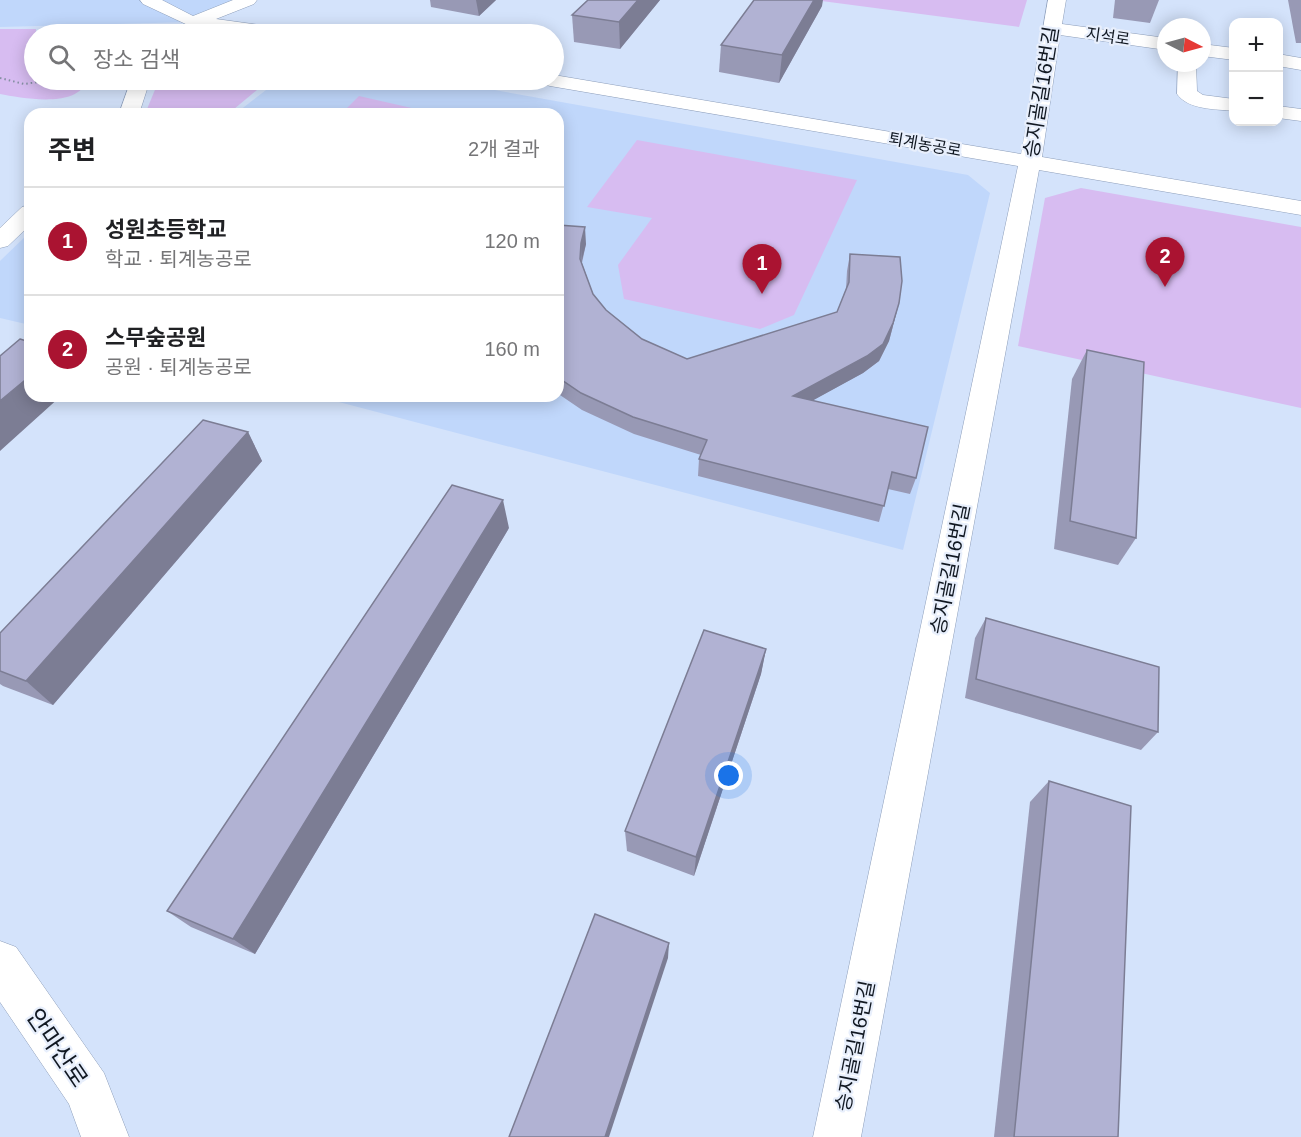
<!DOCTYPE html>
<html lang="ko">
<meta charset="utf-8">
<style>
:root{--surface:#fff;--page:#f2f2f2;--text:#202124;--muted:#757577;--line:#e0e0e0;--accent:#aa1331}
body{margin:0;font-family:Helvetica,"Noto Sans KR",sans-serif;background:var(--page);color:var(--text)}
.controls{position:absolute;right:18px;top:18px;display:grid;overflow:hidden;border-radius:12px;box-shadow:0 3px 15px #0003}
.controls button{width:54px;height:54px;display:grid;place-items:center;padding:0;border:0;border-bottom:2px solid var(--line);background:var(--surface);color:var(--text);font:30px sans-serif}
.compass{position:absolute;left:1157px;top:18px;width:54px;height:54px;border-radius:50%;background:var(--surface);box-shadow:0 3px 15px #0003;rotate:96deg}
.you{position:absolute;left:729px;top:776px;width:21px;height:21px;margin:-15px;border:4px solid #fff;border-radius:50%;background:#1a73e8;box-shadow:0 0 0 9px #1a73e833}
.badge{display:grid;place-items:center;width:39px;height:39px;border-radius:50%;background:var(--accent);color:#fff;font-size:20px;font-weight:700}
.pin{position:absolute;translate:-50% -50px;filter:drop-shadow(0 2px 3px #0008)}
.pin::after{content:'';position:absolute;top:32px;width:21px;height:18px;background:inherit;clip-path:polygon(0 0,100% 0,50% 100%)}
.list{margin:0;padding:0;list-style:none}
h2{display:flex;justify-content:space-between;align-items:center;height:78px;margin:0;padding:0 24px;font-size:26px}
h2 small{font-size:20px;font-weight:400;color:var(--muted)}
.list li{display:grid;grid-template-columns:39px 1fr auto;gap:18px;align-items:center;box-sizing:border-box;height:108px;padding:0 24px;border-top:2px solid var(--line)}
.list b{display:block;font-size:22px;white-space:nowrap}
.list p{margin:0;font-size:20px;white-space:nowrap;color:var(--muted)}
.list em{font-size:20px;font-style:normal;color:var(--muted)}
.icon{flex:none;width:33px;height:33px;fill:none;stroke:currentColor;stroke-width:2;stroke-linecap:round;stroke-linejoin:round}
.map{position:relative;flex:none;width:1301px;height:1137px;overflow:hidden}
.search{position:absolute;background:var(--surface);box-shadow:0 3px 15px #0003;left:24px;top:24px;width:540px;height:66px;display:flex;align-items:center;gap:15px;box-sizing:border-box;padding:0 21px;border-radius:33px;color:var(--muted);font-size:22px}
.panel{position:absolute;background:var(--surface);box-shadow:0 3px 15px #0003;left:24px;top:108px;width:540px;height:294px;border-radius:18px}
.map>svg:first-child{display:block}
.built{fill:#c0d7fb}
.green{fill:#d7bcf1}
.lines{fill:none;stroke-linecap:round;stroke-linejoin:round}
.minor-casing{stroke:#8d9eba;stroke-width:1}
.path{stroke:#848fa2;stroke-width:2;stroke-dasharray:1.5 3;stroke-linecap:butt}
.minor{fill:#fff;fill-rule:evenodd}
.wall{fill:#9899b5}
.shaded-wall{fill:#7c7d94}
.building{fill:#b1b2d3;stroke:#7c7d94;stroke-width:1.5}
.labels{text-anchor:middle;stroke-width:4.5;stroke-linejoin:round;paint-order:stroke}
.far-street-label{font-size:16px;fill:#111822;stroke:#e8effc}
.street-label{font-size:20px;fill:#111822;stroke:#e8effc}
.near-street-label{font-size:24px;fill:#111822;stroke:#e8effc}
</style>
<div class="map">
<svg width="1301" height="1137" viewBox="0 0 1301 1137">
<rect width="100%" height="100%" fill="#d4e3fb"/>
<g class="built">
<path d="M 0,0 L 248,0 L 192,22 L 0,27 Z"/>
<path d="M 279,80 L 439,80 L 968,175 L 990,193 L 903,550 L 316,396 L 558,396 L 558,114 L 235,114 Z"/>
<path d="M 30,232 L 30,325 L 0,318 L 0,261 Z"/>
</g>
<g class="green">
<path d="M 814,0 L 1027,0 L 1019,27 Z"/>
<path d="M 0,29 L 36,29 L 34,80 L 87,80 C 78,109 22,98 0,94 Z"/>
<path d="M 159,80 L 269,80 L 228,114 L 145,114 Z"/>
<path d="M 359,96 L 438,114 L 341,114 Z"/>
<path d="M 637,140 L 857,180 L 794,315 L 760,329 L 624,299 L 618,265 L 652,218 L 587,207 Z"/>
<path d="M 1081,188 L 1301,227 L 1301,408 L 1018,346 L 1045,198 Z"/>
</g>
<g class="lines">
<defs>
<g id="minor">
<path d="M 140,0 L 162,0 L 193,16 L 233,0 L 257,0 L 254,4 L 216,19 L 289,29 L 295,30 L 298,34 L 258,34 L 192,27 L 143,4 Z"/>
<path d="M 1048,0 L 1066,0 L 1062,24 L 1166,38 L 1166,50 L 1060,35 L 1042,157 L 1301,201 L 1301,215 L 1039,170 L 861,1137 L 813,1137 L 1018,166 L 550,86 L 543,84 L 540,80 L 554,80 L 554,75 L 1021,154 Z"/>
<path d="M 1202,44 L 1234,48 L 1234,60 L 1202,56 Z"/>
<path d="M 1278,54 L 1301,58 L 1301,70 L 1278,66 Z"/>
<path d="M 1178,63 L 1196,63 L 1197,91 L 1203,95 L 1234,99 L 1234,111 C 1216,109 1188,110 1177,94 Z"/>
<path d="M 131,80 L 150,80 L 139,114 L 119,114 Z"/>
<path d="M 1278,106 L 1301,109 L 1301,121 L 1278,118 Z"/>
<path d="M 30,205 L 30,225 L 8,246 L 0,248 L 0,228 L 22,207 Z"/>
<path d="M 0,941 L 16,947 L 104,1073 L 129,1137 L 81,1137 L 69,1104 L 0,1002 Z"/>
</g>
</defs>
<use href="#minor" class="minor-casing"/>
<path class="path" d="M 0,78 L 24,84 L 53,80"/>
<use href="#minor" class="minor"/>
</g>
<g class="wall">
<path d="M 430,0 L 496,0 L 479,16 L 431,7 Z"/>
<path d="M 588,0 L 660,0 L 620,49 L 574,42 L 572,15 Z"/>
<path d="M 1115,0 L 1159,0 L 1150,23 L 1113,18 Z"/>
<path d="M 1288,0 L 1301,0 L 1301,43 L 1296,43 Z"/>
<path d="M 822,6 L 779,83 L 719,72 L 721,45 Z"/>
<path d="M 558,225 L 586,244 L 582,263 L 593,294 L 606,310 L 642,339 L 687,359 L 837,312 L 846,289 L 847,271 L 850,254 L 899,303 L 889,341 L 879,361 L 863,373 L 813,400 L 916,478 L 910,494 L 888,489 L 879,522 L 698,476 L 699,459 L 701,455 L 634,434 L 582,410 L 560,395 L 558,393 Z"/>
<path d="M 1087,350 L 1136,538 L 1118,565 L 1054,549 L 1072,379 Z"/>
<path d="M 248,432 L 262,461 L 53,705 L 3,686 L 0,684 L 0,633 Z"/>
<path d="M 509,528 L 255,954 L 191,927 L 167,911 Z"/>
<path d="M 986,618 L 1158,732 L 1141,750 L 965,698 L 975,638 Z"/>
<path d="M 766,649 L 761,674 L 694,876 L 627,851 L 625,831 Z"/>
<path d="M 1049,781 L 1118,1137 L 994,1137 L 1030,802 Z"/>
</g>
<g class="shaded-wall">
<path d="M 476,0 L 496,0 L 479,16 Z"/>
<path d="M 638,0 L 660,0 L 620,49 L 619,22 Z"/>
<path d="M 814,0 L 823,0 L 822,6 L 779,83 L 782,55 Z"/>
<path d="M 585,227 L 586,244 L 582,260 L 582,277 L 581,243 Z"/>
<path d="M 899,303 L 889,341 L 879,361 L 863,373 L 790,413 L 793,396 Z"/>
<path d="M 30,376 L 30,396 L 61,396 L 0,451 L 0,401 Z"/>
<path d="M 248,432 L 262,461 L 53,705 L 26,681 Z"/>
<path d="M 503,500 L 509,528 L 255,954 L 233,939 Z"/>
<path d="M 766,649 L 761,674 L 694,876 L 696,857 Z"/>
<path d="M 669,943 L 668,958 L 609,1137 L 605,1137 Z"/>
</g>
<g class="building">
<path d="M 588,0 L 638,0 L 619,22 L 572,15 Z"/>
<path d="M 754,0 L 814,0 L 782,55 L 721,45 Z"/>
<path d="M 558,225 L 585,227 L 581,243 L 580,259 L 593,294 L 606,310 L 642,339 L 687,359 L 837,312 L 849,282 L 850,254 L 900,257 L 902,281 L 899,303 L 893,323 L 883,344 L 867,356 L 793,396 L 928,427 L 916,478 L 892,472 L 884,506 L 699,459 L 707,440 L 633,417 L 581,393 L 559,378 Z"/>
<path d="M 20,339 L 30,342 L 30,376 L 0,401 L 0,356 Z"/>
<path d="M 1087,350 L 1144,362 L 1136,538 L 1070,521 Z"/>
<path d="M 203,420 L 248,432 L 26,681 L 0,671 L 0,633 Z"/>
<path d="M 452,485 L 503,500 L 233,939 L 167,911 Z"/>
<path d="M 986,618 L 1159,667 L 1158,732 L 976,679 Z"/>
<path d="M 704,630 L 766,649 L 696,857 L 625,831 Z"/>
<path d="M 1049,781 L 1131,806 L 1118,1137 L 1014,1137 Z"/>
<path d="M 595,914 L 669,943 L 605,1137 L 509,1137 Z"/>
</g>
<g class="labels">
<g class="far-street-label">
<text transform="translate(1108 36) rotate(8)" y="6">지석로</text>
<text transform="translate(925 144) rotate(10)" y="6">퇴계농공로</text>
</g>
<g class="street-label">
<text transform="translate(1041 92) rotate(-81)" y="7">승지골길16번길</text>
<text transform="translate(950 569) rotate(-79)" y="7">승지골길16번길</text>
<text transform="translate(855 1046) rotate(-79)" y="7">승지골길16번길</text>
</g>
<g class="near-street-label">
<text transform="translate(57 1048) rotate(56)" y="8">안마산로</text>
</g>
</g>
</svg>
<div class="controls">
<button>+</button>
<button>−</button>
</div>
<svg class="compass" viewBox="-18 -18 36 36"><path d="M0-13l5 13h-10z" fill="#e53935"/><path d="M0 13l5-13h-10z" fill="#757577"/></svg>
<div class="you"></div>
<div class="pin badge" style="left:762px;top:294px">1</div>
<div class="pin badge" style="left:1165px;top:287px">2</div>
<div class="search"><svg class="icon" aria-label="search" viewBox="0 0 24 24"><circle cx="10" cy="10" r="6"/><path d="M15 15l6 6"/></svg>장소 검색</div>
<section class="panel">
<h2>주변<small>2개 결과</small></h2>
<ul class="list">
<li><span class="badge">1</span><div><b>성원초등학교</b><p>학교 · 퇴계농공로</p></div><em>120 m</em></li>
<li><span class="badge">2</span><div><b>스무숲공원</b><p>공원 · 퇴계농공로</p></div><em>160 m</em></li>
</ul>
</section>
</div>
